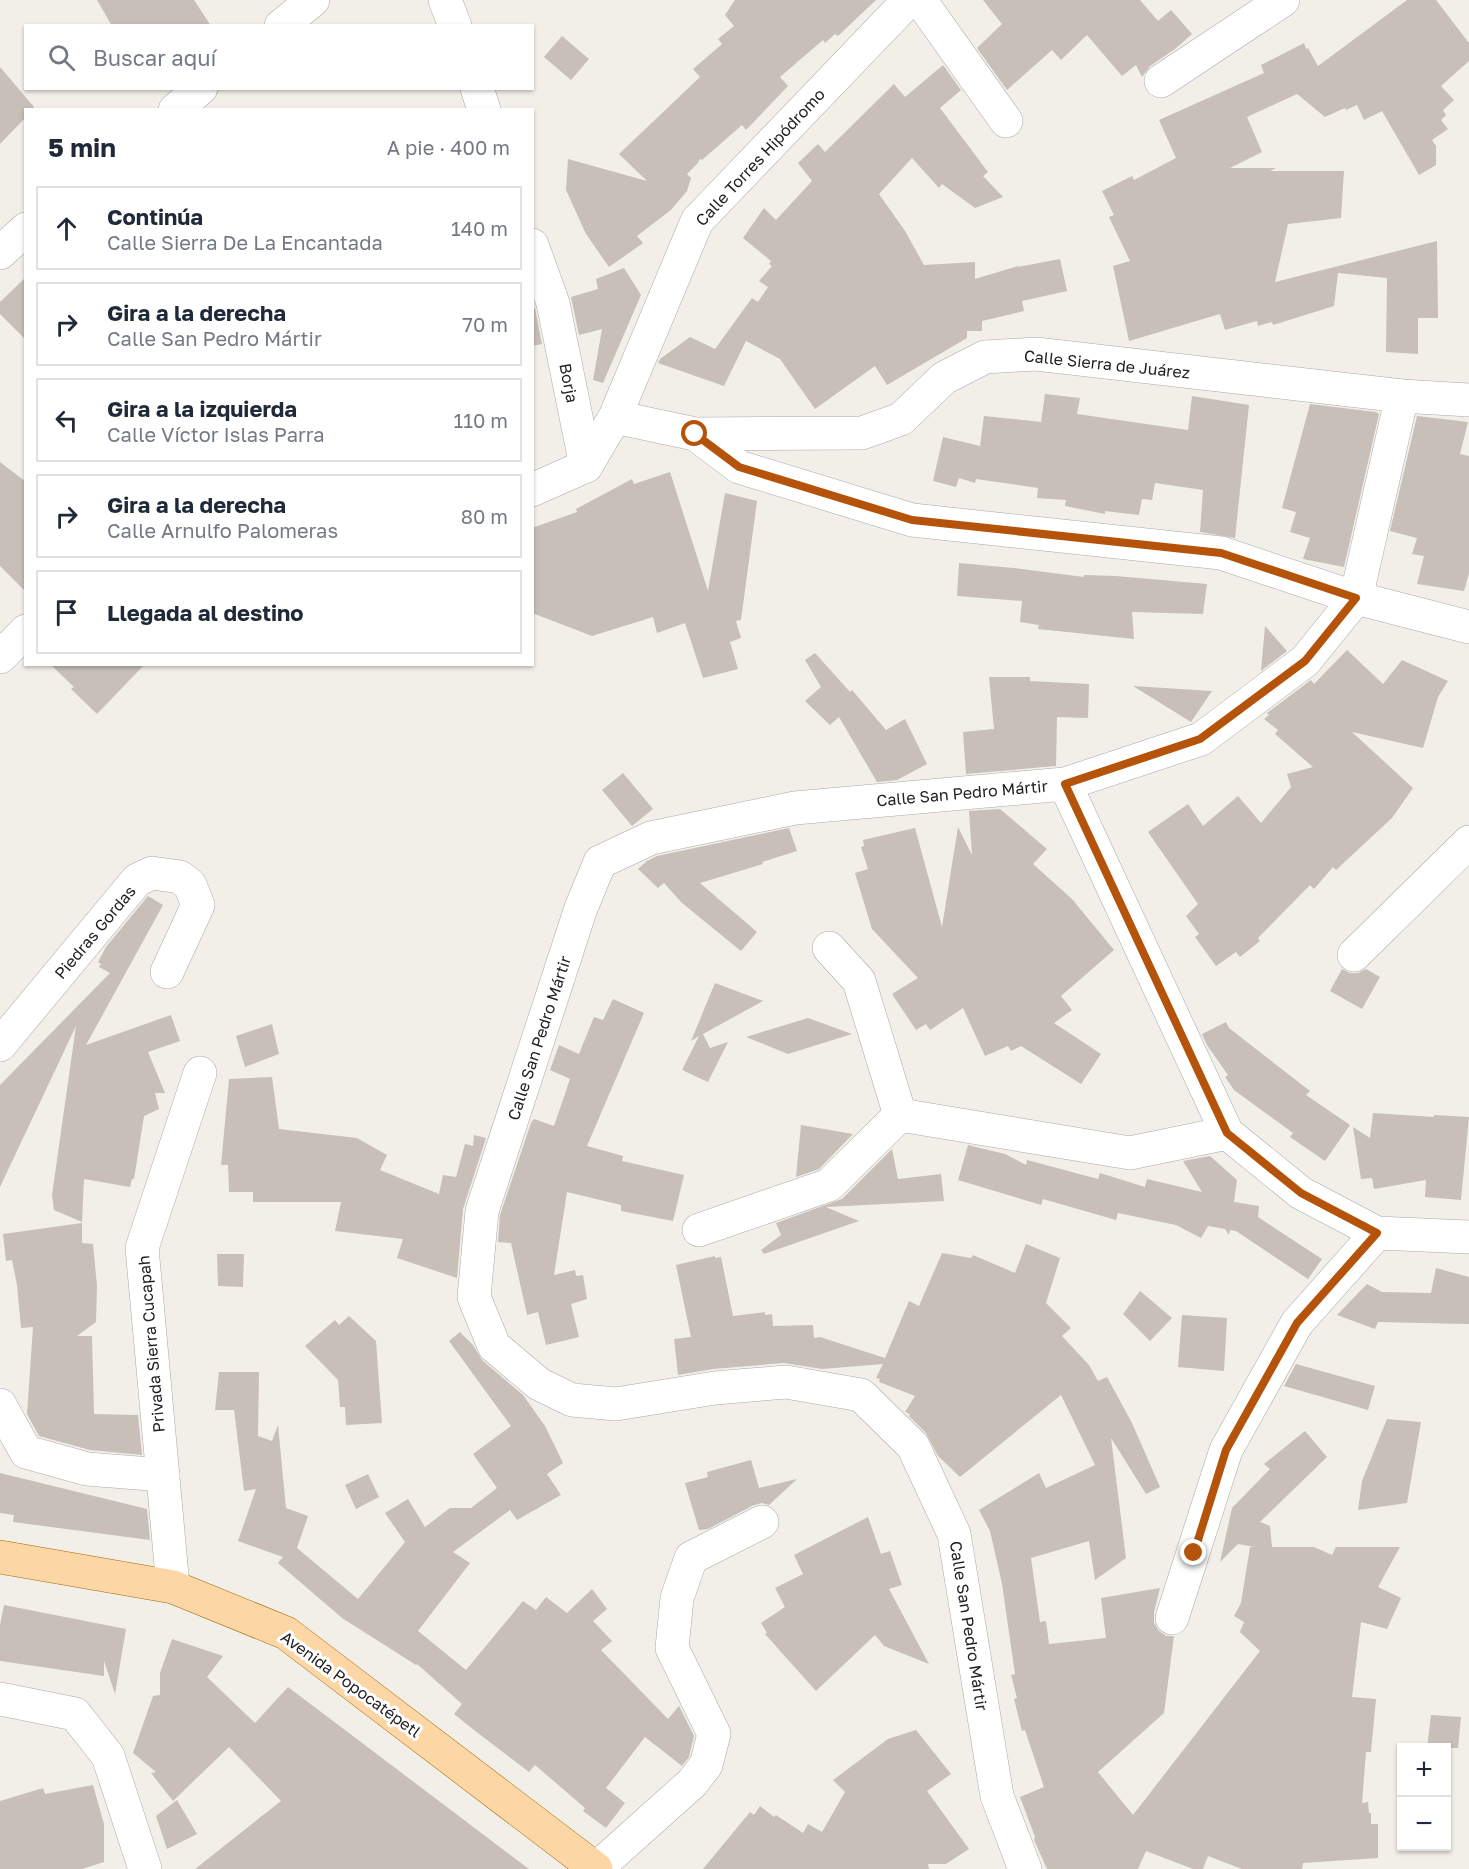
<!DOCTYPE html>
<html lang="es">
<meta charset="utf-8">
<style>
:root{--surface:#fff;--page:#f2f2f3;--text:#1f2937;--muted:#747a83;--line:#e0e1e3}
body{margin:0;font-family:"Golos Text",sans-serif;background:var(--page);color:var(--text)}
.controls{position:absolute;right:18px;bottom:18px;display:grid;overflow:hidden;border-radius:0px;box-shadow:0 2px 4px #0004}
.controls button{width:54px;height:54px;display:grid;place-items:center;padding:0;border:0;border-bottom:2px solid var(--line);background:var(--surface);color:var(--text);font:30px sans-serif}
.stop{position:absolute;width:18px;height:18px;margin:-14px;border:4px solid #b45309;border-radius:50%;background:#fff}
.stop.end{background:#b45309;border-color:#fff;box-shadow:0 2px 6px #0008}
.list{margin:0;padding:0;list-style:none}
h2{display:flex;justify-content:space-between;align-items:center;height:78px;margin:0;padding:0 24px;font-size:26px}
h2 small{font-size:20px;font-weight:400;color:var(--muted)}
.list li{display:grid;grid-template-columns:39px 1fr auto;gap:18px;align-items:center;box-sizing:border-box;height:84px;margin:0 12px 12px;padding:0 12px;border:2px solid var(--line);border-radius:0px}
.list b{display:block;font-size:22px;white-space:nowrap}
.list p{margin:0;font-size:20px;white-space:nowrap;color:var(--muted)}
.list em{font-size:20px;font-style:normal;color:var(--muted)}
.icon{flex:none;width:33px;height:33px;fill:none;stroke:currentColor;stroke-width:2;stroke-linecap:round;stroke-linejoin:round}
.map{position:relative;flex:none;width:1469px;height:1869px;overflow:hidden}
.search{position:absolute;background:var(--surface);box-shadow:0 2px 4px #0004;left:24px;top:24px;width:510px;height:66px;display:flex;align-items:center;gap:15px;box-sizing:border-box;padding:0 21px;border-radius:0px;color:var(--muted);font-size:22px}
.panel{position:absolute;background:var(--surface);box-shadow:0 2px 4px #0004;left:24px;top:108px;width:510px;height:558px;border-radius:0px}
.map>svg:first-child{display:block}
.building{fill:#c7bfb8}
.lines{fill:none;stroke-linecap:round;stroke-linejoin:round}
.minor-casing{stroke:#a9a9a9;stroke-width:34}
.major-casing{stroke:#a06b00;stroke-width:34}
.minor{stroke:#fff;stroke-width:33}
.major{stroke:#fcd6a4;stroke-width:33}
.route{stroke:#b45309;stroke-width:8}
.labels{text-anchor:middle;stroke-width:6;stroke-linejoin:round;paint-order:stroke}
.street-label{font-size:16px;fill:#222;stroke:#fff}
</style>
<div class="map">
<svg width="1469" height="1869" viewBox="0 0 1469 1869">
<rect width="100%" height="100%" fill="#f2efe9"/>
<g class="building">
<path d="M 97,0 L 194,0 L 211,26 L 112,26 Z"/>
<path d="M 735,0 L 876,0 L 838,36 L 835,34 L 825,43 L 823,40 L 780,77 L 788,86 L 746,130 L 742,125 L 702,160 L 700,159 L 697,164 L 687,174 L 691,178 L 687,191 L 671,210 L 637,236 L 643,243 L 609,267 L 586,234 L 566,190 L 568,159 L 647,181 L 619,154 L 700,77 L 693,69 L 722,44 L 718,39 L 734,26 L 725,15 Z"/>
<path d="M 983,0 L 1140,0 L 1158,21 L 1171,10 L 1192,34 L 1175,49 L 1150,66 L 1142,77 L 1136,65 L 1122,76 L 1087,35 L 1061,60 L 1052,50 L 1007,90 L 977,48 L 1002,24 Z"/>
<path d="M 1407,0 L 1436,0 L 1469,43 L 1469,61 L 1441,86 L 1454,100 L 1443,110 L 1446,115 L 1441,120 L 1448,129 L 1432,140 L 1436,146 L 1436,165 L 1419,175 L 1382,111 L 1364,120 L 1357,105 L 1346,110 L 1345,108 L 1325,117 L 1297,94 L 1247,117 L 1262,152 L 1230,168 L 1276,168 L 1270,171 L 1344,171 L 1341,218 L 1288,224 L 1275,282 L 1437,241 L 1438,318 L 1418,318 L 1418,354 L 1386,352 L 1387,278 L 1338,273 L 1334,306 L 1273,325 L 1272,322 L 1258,326 L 1257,321 L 1225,330 L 1220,314 L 1129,341 L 1113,266 L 1130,261 L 1109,217 L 1114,215 L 1102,191 L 1132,176 L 1134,180 L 1176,158 L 1159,120 L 1264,73 L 1261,65 L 1304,43 L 1306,49 L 1308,48 L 1318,66 Z"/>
<path d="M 562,36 L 589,59 L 571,80 L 544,57 Z"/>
<path d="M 943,65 L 961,90 L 940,108 L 988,172 L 983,176 L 1003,197 L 975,208 L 942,184 L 939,188 L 912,158 L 879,194 L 905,231 L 924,265 L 975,262 L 975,279 L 1018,266 L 1018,267 L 1060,259 L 1067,291 L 1022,301 L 1024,311 L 982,321 L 982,331 L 967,331 L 967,338 L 887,385 L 875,366 L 815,409 L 780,359 L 746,341 L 724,386 L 658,363 L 660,359 L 690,337 L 715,349 L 752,298 L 758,302 L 768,287 L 759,281 L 772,266 L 769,264 L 771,261 L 743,238 L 764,208 L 776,220 L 812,181 L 798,163 L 818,144 L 825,152 L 894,84 L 905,97 Z"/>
<path d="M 0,67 L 34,107 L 32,110 L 26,110 L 26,117 L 0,144 Z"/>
<path d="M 624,268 L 641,295 L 603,383 L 593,380 L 602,329 L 579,335 L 571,297 L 598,289 L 596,279 Z"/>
<path d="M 26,277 L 26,340 L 0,314 L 0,302 Z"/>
<path d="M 532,307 L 535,308 L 542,344 L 532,346 Z"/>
<path d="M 1045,394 L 1080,398 L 1077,414 L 1188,430 L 1192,396 L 1249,405 L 1235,538 L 1200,532 L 1203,490 L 1155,483 L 1152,500 L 1142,499 L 1139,515 L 1105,511 L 1105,514 L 1065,506 L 1066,500 L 1037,498 L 1038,488 L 976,479 L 975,483 L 959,478 L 956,487 L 933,481 L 943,437 L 980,446 L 984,416 L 1041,422 Z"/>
<path d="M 1310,404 L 1376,412 L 1379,414 L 1344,567 L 1303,559 L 1310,538 L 1290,532 L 1296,512 L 1282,508 Z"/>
<path d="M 1417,416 L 1468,422 L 1460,454 L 1469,456 L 1469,573 L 1464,591 L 1417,584 L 1424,556 L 1412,554 L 1417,538 L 1390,531 Z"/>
<path d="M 0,462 L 26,482 L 26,592 L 0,566 Z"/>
<path d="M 670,472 L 708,591 L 725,493 L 757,501 L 741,620 L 736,621 L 741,638 L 730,642 L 738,669 L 703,678 L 685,623 L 657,633 L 653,617 L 592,636 L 532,613 L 532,528 L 577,512 L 576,509 L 632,479 L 634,484 Z"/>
<path d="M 959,563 L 1014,568 L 1084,577 L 1084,575 L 1116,576 L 1207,584 L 1203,614 L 1132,612 L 1134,639 L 1038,629 L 1039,625 L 1020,622 L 1022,601 L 957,596 Z"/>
<path d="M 1265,626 L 1287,651 L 1261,671 Z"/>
<path d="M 1347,650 L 1383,684 L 1402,660 L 1448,681 L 1438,697 L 1423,748 L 1352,732 L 1413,788 L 1392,818 L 1336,870 L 1333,867 L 1314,889 L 1310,885 L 1258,938 L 1260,941 L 1240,957 L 1236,952 L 1216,966 L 1195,937 L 1199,934 L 1186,916 L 1198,904 L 1148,832 L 1188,804 L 1203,826 L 1238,796 L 1261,823 L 1291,787 L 1287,774 L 1313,767 L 1275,734 L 1278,730 L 1264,719 L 1269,715 L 1267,713 L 1311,680 L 1314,684 Z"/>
<path d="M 815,653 L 850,692 L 852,690 L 886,730 L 905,719 L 927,764 L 897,780 L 877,782 L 839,717 L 830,725 L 805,701 L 821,687 L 805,660 Z"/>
<path d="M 50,664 L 145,664 L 97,714 L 71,689 L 74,687 Z"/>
<path d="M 989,677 L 1030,677 L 1030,681 L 1089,684 L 1088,718 L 1057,717 L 1056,766 L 966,774 L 963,732 L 994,729 Z"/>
<path d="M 1133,686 L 1212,691 L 1191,722 Z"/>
<path d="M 623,773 L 653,809 L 632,826 L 602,790 Z"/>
<path d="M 1000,809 L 1047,849 L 1033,864 L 1072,899 L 1114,950 L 1061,996 L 1072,1010 L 1054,1023 L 1101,1054 L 1081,1084 L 1021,1046 L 1011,1051 L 1008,1046 L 985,1056 L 963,1008 L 930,1030 L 926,1024 L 916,1030 L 892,994 L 918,978 L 872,929 L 855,873 L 868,869 L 861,847 L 864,846 L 863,840 L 915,828 L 942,927 L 958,827 L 972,855 L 969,811 Z"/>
<path d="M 789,828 L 797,851 L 762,862 L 763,864 L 700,883 L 757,932 L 741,951 L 682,903 L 664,883 L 658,888 L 638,869 L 647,861 L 657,856 Z"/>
<path d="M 148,896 L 163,905 L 86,1045 L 171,1015 L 180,1041 L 148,1052 L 165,1093 L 155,1093 L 159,1109 L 144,1116 L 134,1179 L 132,1179 L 130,1187 L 84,1179 L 82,1222 L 54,1210 L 52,1195 L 76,1026 L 0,1187 L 0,1085 L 110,973 L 99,967 L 101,964 L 98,962 L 106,947 Z"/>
<path d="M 1342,969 L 1350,973 L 1358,973 L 1366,969 L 1380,977 L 1362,1009 L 1330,991 Z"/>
<path d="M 715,983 L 763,1001 L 703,1034 L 710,1048 L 728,1042 L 708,1082 L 682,1070 L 699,1036 L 691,1041 Z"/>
<path d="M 613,999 L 644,1013 L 587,1146 L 623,1156 L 622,1161 L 684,1175 L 673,1221 L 621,1211 L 621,1205 L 567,1192 L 554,1275 L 575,1270 L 576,1276 L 583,1275 L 587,1299 L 571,1304 L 579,1337 L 546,1345 L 538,1312 L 527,1315 L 511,1243 L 498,1242 L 500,1215 L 531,1123 L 534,1119 L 554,1126 L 570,1079 L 550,1070 L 559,1045 L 579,1054 L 594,1017 L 603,1020 Z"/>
<path d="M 808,1018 L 852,1034 L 788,1054 L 746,1037 Z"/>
<path d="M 1226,1022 L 1229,1028 L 1310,1091 L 1306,1095 L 1350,1125 L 1325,1161 L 1290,1137 L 1293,1133 L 1234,1090 L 1225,1077 L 1228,1075 L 1207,1045 L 1202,1034 Z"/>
<path d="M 272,1024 L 279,1054 L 245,1067 L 236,1036 Z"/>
<path d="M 272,1077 L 279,1129 L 357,1138 L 387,1155 L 380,1170 L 439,1194 L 443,1175 L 456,1177 L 465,1144 L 473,1146 L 474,1135 L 486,1138 L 463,1209 L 457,1278 L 397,1258 L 403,1239 L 335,1231 L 341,1202 L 253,1202 L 253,1192 L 229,1192 L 228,1165 L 221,1165 L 229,1079 Z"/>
<path d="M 1373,1113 L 1434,1117 L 1434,1115 L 1469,1117 L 1461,1200 L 1425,1197 L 1426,1180 L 1374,1189 L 1372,1178 L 1361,1179 L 1353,1127 L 1370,1138 Z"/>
<path d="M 801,1125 L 853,1134 L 819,1169 L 796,1177 Z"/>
<path d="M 968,1145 L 1005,1154 L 1026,1165 L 1027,1160 L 1098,1179 L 1100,1173 L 1145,1187 L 1147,1179 L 1202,1192 L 1183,1161 L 1210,1156 L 1237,1180 L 1234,1202 L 1259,1206 L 1258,1217 L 1322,1259 L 1308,1279 L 1236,1231 L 1230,1230 L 1229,1235 L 1225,1229 L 1208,1226 L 1201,1238 L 1176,1225 L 1118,1213 L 1116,1220 L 1043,1199 L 1041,1205 L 958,1180 Z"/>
<path d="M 892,1149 L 898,1179 L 941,1174 L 944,1201 L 826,1207 L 859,1221 L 764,1254 L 761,1250 L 781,1235 L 776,1223 L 842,1199 Z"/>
<path d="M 82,1223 L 82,1243 L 93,1244 L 97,1286 L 96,1322 L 77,1336 L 92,1336 L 94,1414 L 138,1415 L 142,1455 L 90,1450 L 39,1436 L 27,1414 L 33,1327 L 21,1328 L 17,1285 L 12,1260 L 6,1261 L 3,1234 Z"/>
<path d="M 1026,1244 L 1060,1258 L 1046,1303 L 1071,1328 L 1062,1336 L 1089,1365 L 1098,1381 L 1107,1377 L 1132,1423 L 1160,1487 L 1146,1494 L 1111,1438 L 1126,1558 L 1095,1580 L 1089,1541 L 1031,1558 L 1040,1622 L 1046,1621 L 1049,1644 L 1106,1638 L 1101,1598 L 1160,1588 L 1154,1612 L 1154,1623 L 1159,1631 L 1166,1636 L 1174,1636 L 1164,1713 L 1098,1772 L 1133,1815 L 1260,1651 L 1240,1632 L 1244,1622 L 1234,1616 L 1241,1603 L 1250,1547 L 1255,1547 L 1238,1544 L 1220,1562 L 1232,1508 L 1270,1469 L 1264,1464 L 1305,1431 L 1327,1457 L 1260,1522 L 1270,1526 L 1272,1547 L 1314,1547 L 1332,1555 L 1336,1547 L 1400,1547 L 1378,1587 L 1401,1598 L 1387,1629 L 1361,1622 L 1352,1697 L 1376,1699 L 1371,1752 L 1366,1752 L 1362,1803 L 1368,1802 L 1369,1813 L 1371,1813 L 1371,1824 L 1378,1824 L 1378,1858 L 1303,1863 L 1302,1869 L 1242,1869 L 1208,1856 L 1203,1869 L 1193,1869 L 1146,1851 L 1138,1869 L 1047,1869 L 1034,1840 L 1035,1837 L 1020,1797 L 1044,1787 L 1025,1730 L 1022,1731 L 1014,1699 L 1017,1698 L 1011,1675 L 1015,1674 L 1002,1584 L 990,1531 L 979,1510 L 1039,1473 L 1046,1488 L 1095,1465 L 1061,1395 L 960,1477 L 938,1456 L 926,1433 L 909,1416 L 910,1414 L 905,1412 L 915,1396 L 879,1382 L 880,1379 L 876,1378 L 883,1364 L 822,1369 L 784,1363 L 713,1369 L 678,1375 L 674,1339 L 691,1337 L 676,1265 L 715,1256 L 715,1258 L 721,1257 L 733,1316 L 765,1312 L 765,1315 L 772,1314 L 773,1326 L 813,1325 L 814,1338 L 820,1337 L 885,1358 L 909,1301 L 919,1306 L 942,1253 L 971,1258 L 973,1255 L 1015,1273 Z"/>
<path d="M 217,1254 L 244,1254 L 243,1287 L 218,1286 Z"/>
<path d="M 1436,1268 L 1469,1277 L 1469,1324 L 1378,1322 L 1375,1329 L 1337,1315 L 1367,1284 L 1382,1292 L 1431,1293 Z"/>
<path d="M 1140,1291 L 1172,1318 L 1150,1341 L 1123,1314 Z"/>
<path d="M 1182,1315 L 1227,1318 L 1224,1371 L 1178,1367 Z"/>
<path d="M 349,1316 L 376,1341 L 382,1423 L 346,1425 L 345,1407 L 340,1407 L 338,1380 L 305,1346 L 335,1320 L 339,1325 Z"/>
<path d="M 460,1332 L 473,1345 L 482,1360 L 523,1395 L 545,1426 L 563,1463 L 547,1474 L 561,1495 L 517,1520 L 510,1510 L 453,1552 L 470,1563 L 418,1631 L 466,1670 L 523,1601 L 536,1610 L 546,1597 L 567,1613 L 592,1589 L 607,1609 L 593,1621 L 612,1641 L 601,1650 L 668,1719 L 679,1706 L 694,1736 L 689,1757 L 682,1766 L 645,1737 L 606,1788 L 625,1803 L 606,1828 L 583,1811 L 585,1808 L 535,1765 L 529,1772 L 474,1730 L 454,1714 L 462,1704 L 417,1664 L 416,1665 L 342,1618 L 278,1563 L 283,1557 L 238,1541 L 256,1489 L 244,1491 L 234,1410 L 215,1410 L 219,1372 L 259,1372 L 258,1436 L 272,1441 L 278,1425 L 286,1508 L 308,1516 L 297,1548 L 358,1599 L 405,1542 L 385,1513 L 408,1499 L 425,1527 L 450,1508 L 471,1508 L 497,1488 L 473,1454 L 511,1426 L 449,1341 Z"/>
<path d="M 1296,1364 L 1375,1386 L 1368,1410 L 1284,1386 Z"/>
<path d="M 1387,1419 L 1421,1422 L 1407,1503 L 1358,1510 L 1362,1481 Z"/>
<path d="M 751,1460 L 759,1488 L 797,1479 L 769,1505 L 762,1503 L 754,1505 L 708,1529 L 699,1530 L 685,1483 L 708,1477 L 707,1472 Z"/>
<path d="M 0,1473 L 147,1509 L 150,1540 L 13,1522 L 14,1515 L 0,1513 Z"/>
<path d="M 368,1474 L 379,1497 L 356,1509 L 345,1485 Z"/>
<path d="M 868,1517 L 881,1554 L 890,1551 L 902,1585 L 889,1589 L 929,1664 L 884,1646 L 875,1635 L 816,1691 L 765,1634 L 767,1633 L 761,1623 L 785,1607 L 775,1588 L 803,1574 L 794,1555 Z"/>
<path d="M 4,1605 L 126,1629 L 115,1694 L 104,1661 L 104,1676 L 0,1661 L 0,1625 Z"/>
<path d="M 172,1639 L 223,1656 L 207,1677 L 255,1723 L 288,1687 L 529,1869 L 195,1869 L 281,1801 L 229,1747 L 173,1801 L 151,1773 L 156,1772 L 133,1753 L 153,1696 L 160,1695 L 160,1673 Z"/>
<path d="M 1431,1715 L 1461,1717 L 1458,1748 L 1427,1748 Z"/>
<path d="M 916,1730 L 951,1774 L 927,1791 L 969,1849 L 946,1864 L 928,1864 L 929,1869 L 703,1869 L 750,1812 L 754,1815 L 760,1806 L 774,1817 L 776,1815 L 803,1833 L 808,1824 L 822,1832 L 845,1792 L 833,1780 L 888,1739 Z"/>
<path d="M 93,1785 L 104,1824 L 104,1862 L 82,1869 L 0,1869 L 0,1801 L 43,1788 L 45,1794 Z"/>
<path d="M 177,1800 L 197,1834 L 167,1849 L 156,1816 Z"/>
</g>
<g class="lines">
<defs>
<g id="minor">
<path d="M 445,0 L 455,26"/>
<path d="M 920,0 L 1006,121"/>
<path d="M 281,26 L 313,0"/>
<path d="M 1161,81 L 1283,0"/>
<path d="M 477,88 L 484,110"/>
<path d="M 175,110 L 201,88"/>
<path d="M 532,245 L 553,303 L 586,466"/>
<path d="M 0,253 L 26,229"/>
<path d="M 615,417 L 695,434 L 739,467 L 912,520 L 1221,553 L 1356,598 L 1469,627"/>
<path d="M 695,434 L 862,433 L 901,419 L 944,378 L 985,357 L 1036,354 L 1402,396 L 1469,400"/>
<path d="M 586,466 L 615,417 L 697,221 L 909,0"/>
<path d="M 532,490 L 586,466"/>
<path d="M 0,657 L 26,631"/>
<path d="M 1065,784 L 1227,1133 L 1301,1193 L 1377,1233 L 1469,1237"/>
<path d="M 829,948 L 859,981 L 900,1115"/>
<path d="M 1354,955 L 1469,842"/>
<path d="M 0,1045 L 137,880 L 152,873 L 180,877 L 190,885 L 198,905 L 167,972"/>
<path d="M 699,1230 L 829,1185 L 900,1115 L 1130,1153 L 1227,1133"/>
<path d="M 0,1405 L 26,1452 L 87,1469 L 163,1475"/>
<path d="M 173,1587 L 142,1248 L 200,1073"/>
<path d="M 1172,1618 L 1226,1450 L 1297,1323 L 1377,1233"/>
<path d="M 0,1699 L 75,1714 L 108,1756 L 145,1869"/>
<path d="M 596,1869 L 692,1783 L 706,1765 L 714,1734 L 672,1648 L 677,1598 L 691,1558 L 762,1522"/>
<path d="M 1025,1869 L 997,1796 L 954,1534 L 913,1446 L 861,1395 L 786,1382 L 715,1388 L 616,1404 L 572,1400 L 539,1384 L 494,1346 L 474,1297 L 482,1211 L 581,908 L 600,862 L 651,838 L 795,808 L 1065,784 L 1201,739 L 1305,661 L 1356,598 L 1402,396"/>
</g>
<path id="major" d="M 0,1557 L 173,1587 L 286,1633 L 596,1869"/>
</defs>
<use href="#minor" class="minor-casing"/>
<use href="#major" class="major-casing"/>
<use href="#minor" class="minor"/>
<use href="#major" class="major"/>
</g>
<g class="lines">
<path class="route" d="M 695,434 L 739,467 L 912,520 L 1221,553 L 1356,598 L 1305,661 L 1200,739 L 1065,784 L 1227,1133 L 1301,1193 L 1377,1233 L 1297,1323 L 1226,1450 L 1194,1553"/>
</g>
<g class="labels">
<g class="street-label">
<text transform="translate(760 157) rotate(-47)" y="6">Calle Torres Hipódromo</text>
<text transform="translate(1107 364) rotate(6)" y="6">Calle Sierra de Juárez</text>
<text transform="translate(569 383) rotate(79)" y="6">Borja</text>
<text transform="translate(962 793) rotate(-5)" y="6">Calle San Pedro Mártir</text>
<text transform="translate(95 932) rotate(-50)" y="6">Piedras Gordas</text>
<text transform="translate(539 1038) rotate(-72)" y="6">Calle San Pedro Mártir</text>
<text transform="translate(151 1344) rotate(-95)" y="6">Privada Sierra Cucapah</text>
<text transform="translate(969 1626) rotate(81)" y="6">Calle San Pedro Mártir</text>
<text transform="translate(351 1684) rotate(36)" y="6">Avenida Popocatépetl</text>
</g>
</g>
</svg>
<div class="controls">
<button>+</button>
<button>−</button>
</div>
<div class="stop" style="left:695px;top:434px"></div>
<div class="stop end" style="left:1194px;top:1553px"></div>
<div class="search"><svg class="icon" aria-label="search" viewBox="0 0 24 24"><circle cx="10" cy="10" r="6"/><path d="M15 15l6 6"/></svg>Buscar aquí</div>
<section class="panel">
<h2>5 min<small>A pie · 400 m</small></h2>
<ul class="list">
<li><svg class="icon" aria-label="ahead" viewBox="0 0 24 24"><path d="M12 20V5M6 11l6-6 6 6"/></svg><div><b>Continúa</b><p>Calle Sierra De La Encantada</p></div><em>140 m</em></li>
<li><svg class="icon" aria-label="right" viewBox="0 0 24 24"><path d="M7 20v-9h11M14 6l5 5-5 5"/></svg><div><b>Gira a la derecha</b><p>Calle San Pedro Mártir</p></div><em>70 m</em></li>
<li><svg class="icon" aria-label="left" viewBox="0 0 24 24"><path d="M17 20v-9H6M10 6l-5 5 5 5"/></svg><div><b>Gira a la izquierda</b><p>Calle Víctor Islas Parra</p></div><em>110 m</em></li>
<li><svg class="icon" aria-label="right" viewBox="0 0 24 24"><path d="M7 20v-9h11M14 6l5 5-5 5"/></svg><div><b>Gira a la derecha</b><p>Calle Arnulfo Palomeras</p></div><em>80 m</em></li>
<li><svg class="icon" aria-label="arrive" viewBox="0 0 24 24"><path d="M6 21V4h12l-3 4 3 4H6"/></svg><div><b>Llegada al destino</b></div></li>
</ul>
</section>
</div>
